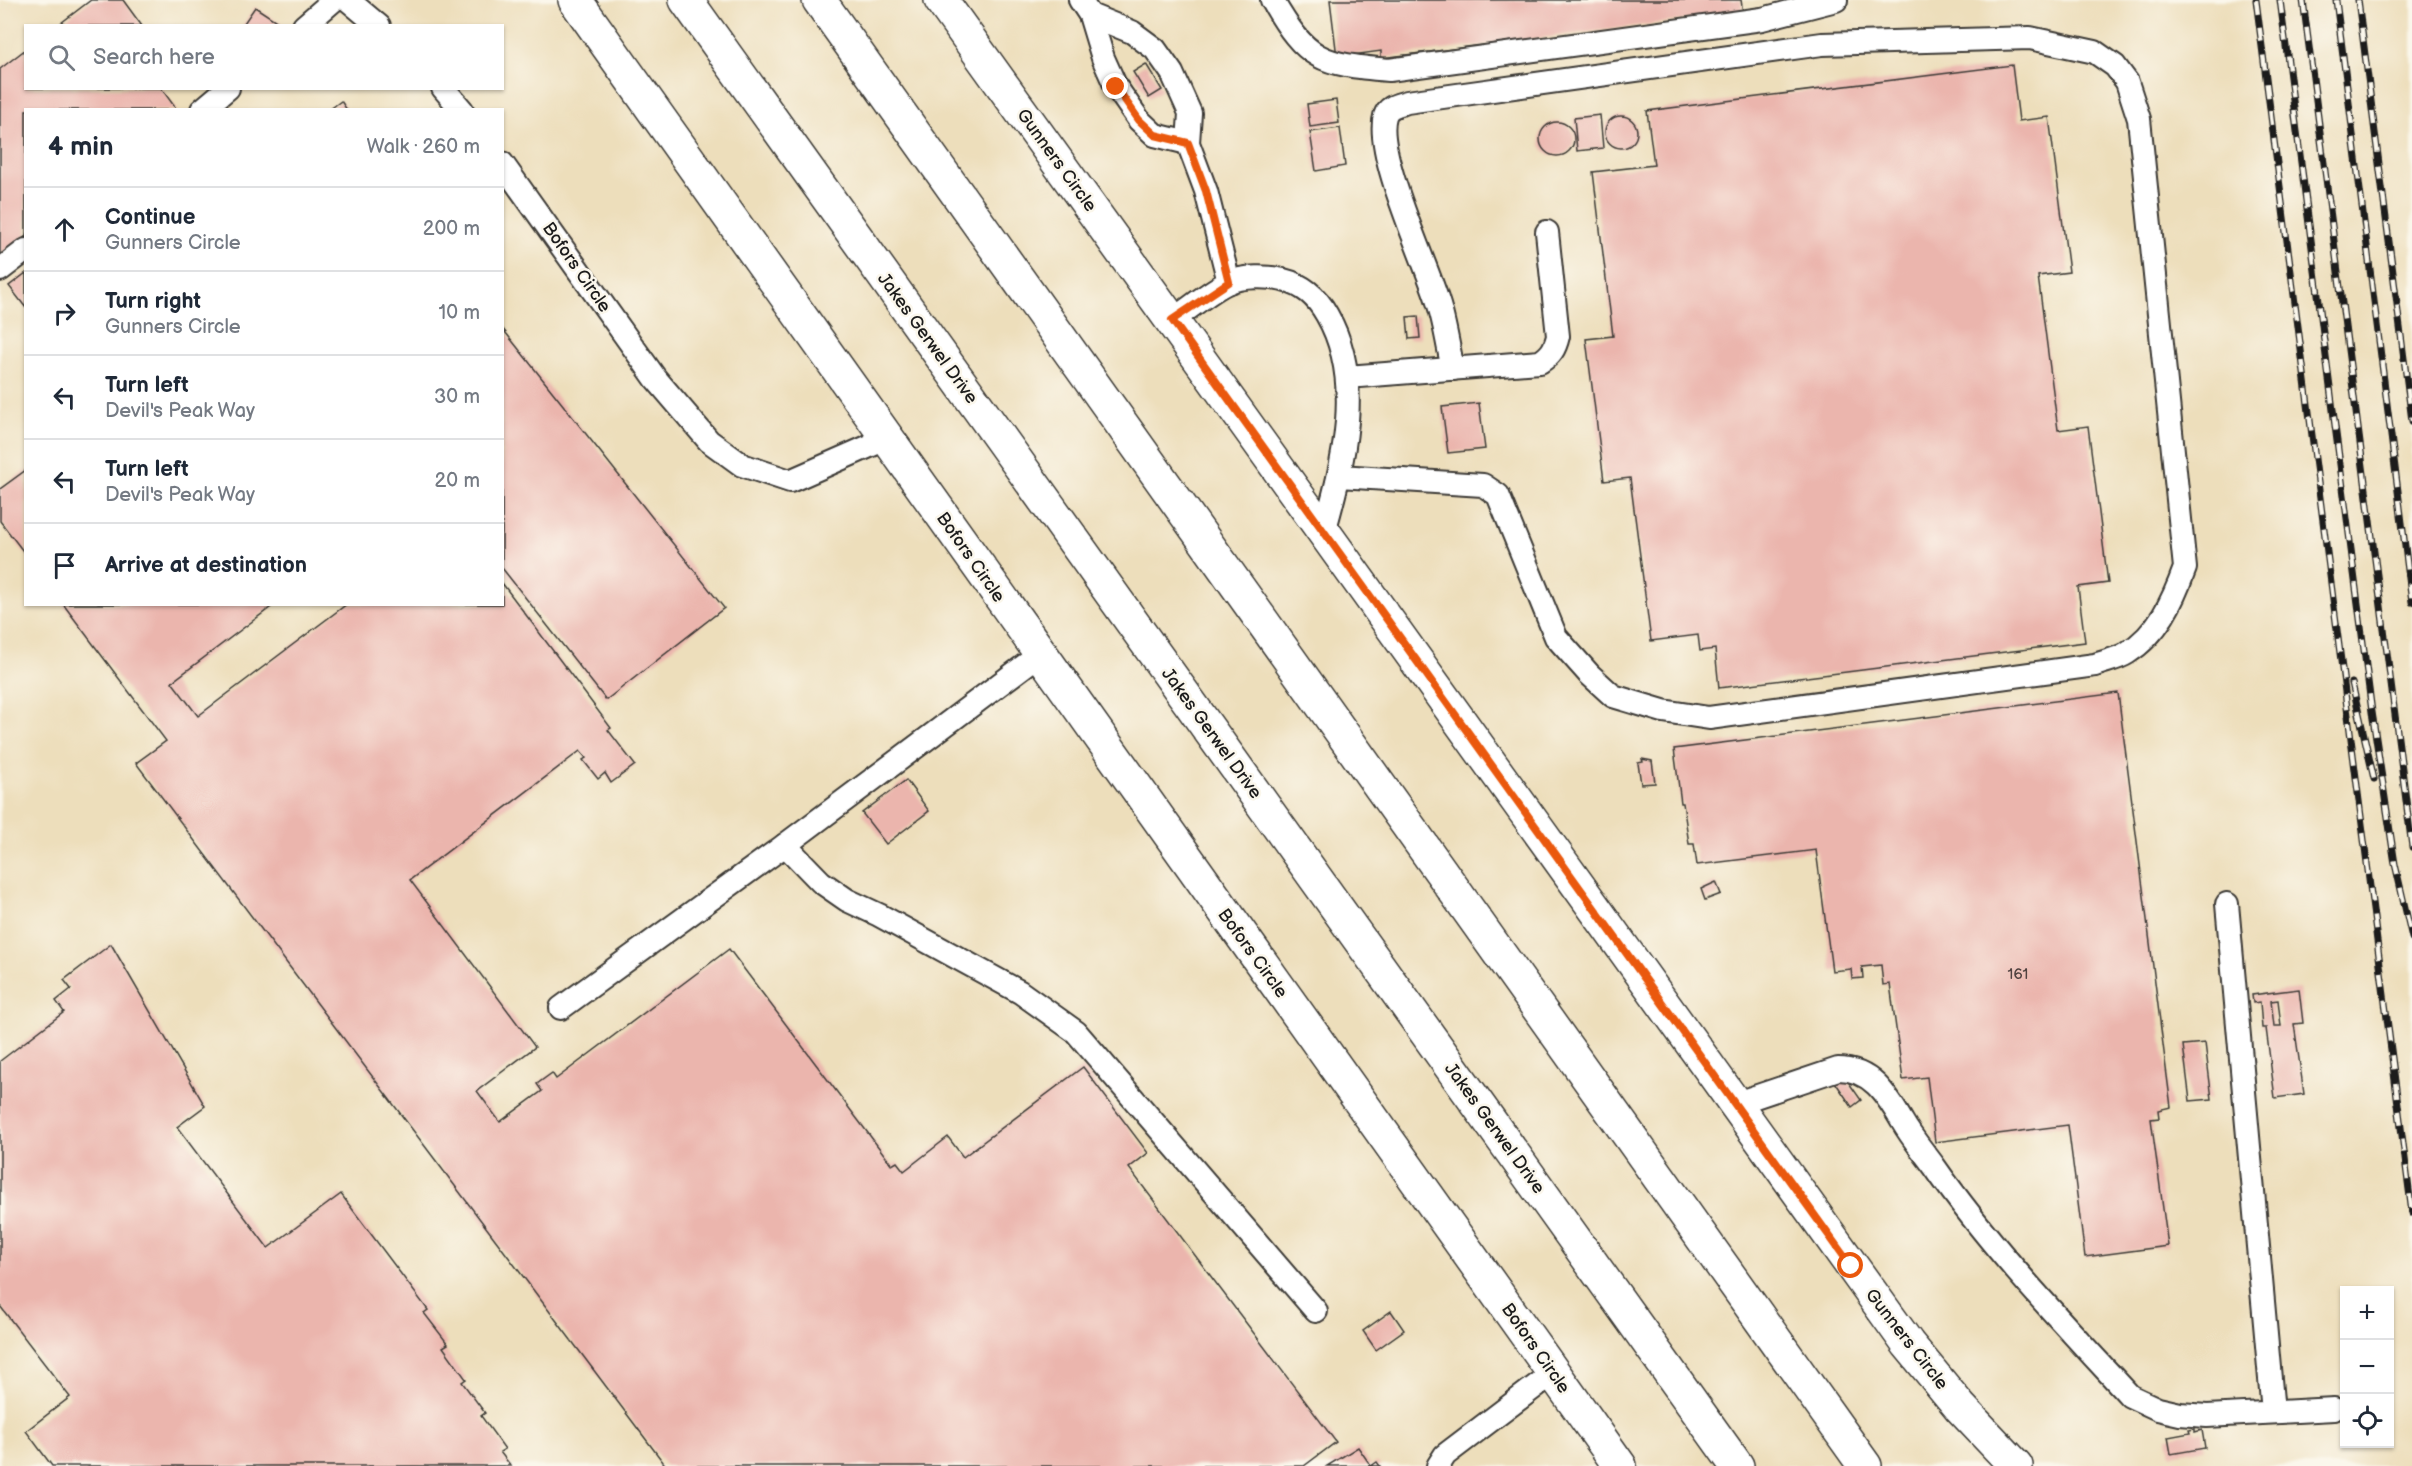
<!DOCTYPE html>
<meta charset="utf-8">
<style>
:root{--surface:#fff;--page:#f2f2f3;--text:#1f2937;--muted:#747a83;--line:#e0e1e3}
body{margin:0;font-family:"Balsamiq Sans",sans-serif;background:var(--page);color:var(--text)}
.controls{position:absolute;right:18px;bottom:18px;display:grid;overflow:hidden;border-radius:0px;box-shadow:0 2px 4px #0004}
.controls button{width:54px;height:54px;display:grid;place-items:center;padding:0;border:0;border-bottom:2px solid var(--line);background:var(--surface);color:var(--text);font:30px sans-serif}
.stop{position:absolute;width:18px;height:18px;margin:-14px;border:4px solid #ea580c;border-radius:50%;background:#fff}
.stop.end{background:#ea580c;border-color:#fff;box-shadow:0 2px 6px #0008}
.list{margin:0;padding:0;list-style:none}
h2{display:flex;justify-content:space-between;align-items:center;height:78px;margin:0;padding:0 24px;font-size:26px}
h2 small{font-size:20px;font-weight:400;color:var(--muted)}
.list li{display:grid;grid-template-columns:39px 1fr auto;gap:18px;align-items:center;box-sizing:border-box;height:84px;padding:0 24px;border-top:2px solid var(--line)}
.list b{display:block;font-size:22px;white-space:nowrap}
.list p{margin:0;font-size:20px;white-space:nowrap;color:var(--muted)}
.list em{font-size:20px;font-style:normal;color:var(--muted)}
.icon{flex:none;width:33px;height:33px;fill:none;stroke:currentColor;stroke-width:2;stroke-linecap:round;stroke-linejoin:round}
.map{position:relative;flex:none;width:2412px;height:1466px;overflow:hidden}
.search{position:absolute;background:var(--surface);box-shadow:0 2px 4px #0004;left:24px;top:24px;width:480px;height:66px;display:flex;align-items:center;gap:15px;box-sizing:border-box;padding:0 21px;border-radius:0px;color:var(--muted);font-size:22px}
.panel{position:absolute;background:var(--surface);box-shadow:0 2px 4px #0004;left:24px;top:108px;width:480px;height:498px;border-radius:0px}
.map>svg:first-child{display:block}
.building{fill:#ebb5ad;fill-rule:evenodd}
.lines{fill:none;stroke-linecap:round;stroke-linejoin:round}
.service-casing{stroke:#3b3934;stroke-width:26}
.minor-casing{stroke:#3b3934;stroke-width:36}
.trunk-casing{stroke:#3b3934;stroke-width:36}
.service{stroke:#fff;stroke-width:22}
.minor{stroke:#fff;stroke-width:33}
.trunk{stroke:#fff;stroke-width:33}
.rail-casing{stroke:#1c1c1c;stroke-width:7}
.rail{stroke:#fbf7ec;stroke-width:4.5;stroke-dasharray:14;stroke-linecap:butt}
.route{stroke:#ea580c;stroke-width:8}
.labels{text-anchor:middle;stroke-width:5;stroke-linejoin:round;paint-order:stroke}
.number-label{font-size:15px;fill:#504240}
.street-label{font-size:18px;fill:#1c1c1c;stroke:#fbf7ec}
</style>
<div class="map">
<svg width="2412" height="1466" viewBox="0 0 2412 1466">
<rect width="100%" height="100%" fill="#fbf7ec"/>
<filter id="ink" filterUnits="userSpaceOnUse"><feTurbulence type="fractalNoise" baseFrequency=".0167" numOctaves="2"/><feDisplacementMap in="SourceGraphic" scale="12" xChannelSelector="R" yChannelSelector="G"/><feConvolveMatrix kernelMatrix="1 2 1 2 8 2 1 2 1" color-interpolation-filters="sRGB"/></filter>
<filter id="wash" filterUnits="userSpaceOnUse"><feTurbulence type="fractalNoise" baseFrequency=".008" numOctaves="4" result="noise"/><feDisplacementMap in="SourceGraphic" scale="24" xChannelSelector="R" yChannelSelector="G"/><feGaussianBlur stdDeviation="1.35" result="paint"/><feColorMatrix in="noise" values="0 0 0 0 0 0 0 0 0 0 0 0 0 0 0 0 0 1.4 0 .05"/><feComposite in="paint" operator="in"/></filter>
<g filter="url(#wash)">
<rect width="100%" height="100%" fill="#eddebb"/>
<g id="blocks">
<g class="building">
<path d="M 91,0 L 123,0 L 142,26 L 57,26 Z"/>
<path d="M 1330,0 L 1741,0 L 1743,13 L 1381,58 L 1381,51 L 1337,57 Z"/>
<path d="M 255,7 L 281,24 L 279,26 L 242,26 Z"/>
<path d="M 26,49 L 26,88 L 161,88 L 177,110 L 26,110 L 26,236 L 0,255 L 0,69 Z"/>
<path d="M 1146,64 L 1162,90 L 1149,98 L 1133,72 Z"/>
<path d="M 2012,65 L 2019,121 L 2049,117 L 2069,272 L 2038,276 L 2058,430 L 2088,426 L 2108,583 L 2078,587 L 2085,642 L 1719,688 L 1715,649 L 1700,651 L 1698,635 L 1651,641 L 1630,478 L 1604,481 L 1586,339 L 1613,336 L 1593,172 L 1654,165 L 1647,111 Z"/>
<path d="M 1336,100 L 1339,123 L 1310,127 L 1307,104 Z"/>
<path d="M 341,101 L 347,110 L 329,110 Z"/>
<path d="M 1600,115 L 1603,148 L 1577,151 L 1574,118 Z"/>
<circle cx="1621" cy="132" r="16"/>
<circle cx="1557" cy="139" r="17"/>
<path d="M 1340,128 L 1345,166 L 1316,171 L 1310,132 Z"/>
<path d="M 26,273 L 26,308 L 9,286 Z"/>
<path d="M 1418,316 L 1420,338 L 1409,339 L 1407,317 Z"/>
<path d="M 502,328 L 724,608 L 606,700 L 502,568 Z"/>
<path d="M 1479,403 L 1485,449 L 1448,453 L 1442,407 Z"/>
<path d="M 26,470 L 26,555 L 0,521 L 0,489 Z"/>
<path d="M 502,583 L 611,728 L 608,730 L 635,765 L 611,783 L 605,773 L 598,779 L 583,760 L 586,758 L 580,751 L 410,880 L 535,1047 L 477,1091 L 500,1122 L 542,1091 L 537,1084 L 552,1073 L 556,1079 L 729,949 L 892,1165 L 897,1162 L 904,1171 L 948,1137 L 963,1157 L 1083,1067 L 1148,1153 L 1129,1168 L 1336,1442 L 1304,1466 L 666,1466 L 136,763 L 166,741 L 63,604 L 275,604 L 172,682 L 198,716 L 347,604 L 502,604 Z"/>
<path d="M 2118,693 L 2171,1107 L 2158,1110 L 2159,1118 L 2151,1119 L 2168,1246 L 2085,1257 L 2068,1125 L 1935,1142 L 1927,1077 L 1903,1080 L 1890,984 L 1883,985 L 1881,965 L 1862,967 L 1863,978 L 1852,979 L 1851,969 L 1832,971 L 1816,850 L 1697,865 L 1694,844 L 1689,844 L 1683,803 L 1681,803 L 1674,749 Z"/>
<path d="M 1642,759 L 1652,761 L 1655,783 L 1641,784 L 1638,763 L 1643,762 Z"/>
<path d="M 906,780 L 929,811 L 886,844 L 862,813 Z"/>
<path d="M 1716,882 L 1721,894 L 1705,900 L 1701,889 Z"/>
<path d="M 111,944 L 205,1106 L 177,1127 L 268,1248 L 341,1194 L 428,1310 L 424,1313 L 448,1344 L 443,1347 L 466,1379 L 462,1382 L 485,1413 L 481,1416 L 505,1449 L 500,1452 L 511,1466 L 52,1466 L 26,1431 L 70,1397 L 0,1306 L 0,1061 L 64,1012 L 56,1001 L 71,989 L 64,980 Z"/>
<path d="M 2299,989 L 2303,1023 L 2294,1024 L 2304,1094 L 2275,1098 L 2266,1028 L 2262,1028 L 2260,1002 L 2253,1003 L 2252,995 ZM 2278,1000 L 2281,1026 L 2274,1026 L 2271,1001 Z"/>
<path d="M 2205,1043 L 2212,1099 L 2190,1101 L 2183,1045 Z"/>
<path d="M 1833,1079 L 1847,1080 L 1861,1100 L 1852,1107 Z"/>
<path d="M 1391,1311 L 1404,1330 L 1376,1350 L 1363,1331 Z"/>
<path d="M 2195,1429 L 2195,1432 L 2202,1430 L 2205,1448 L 2171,1454 L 2168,1437 L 2190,1433 L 2189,1430 Z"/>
<path d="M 1358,1447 L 1371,1466 L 1377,1462 L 1380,1466 L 1327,1466 Z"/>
</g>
</g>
</g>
<g filter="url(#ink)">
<use href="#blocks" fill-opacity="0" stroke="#3b3934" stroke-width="1.5"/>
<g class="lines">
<defs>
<g id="service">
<path d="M 348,0 L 379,26"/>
<path d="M 1080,0 L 1090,15 L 1103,58 L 1116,87 L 1139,120 L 1155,135 L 1188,143"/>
<path d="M 1272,0 C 1307,61 1321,64 1389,70 L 1762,19 L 1836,0"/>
<path d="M 1090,15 L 1132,32 L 1155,49 L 1172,73 L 1190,113 L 1188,143 L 1206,191 L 1229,282"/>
<path d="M 304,26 L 334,0"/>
<path d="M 443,88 L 462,110"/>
<path d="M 202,110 L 228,88"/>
<path d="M 502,163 L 656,379 L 709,441 L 742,465 L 790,481 L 888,438"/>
<path d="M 0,270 L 26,250"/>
<path d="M 1172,320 C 1188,310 1212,289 1229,282 C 1244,276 1268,276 1283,280 C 1304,285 1317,297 1327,315 C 1365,381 1343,464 1324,532"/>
<path d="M 1347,377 L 1540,362 C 1551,355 1555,349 1558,336 L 1547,232"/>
<path d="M 1339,476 L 1483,485 L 1498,495 L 1556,637 L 1589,674 L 1613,696 L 1663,711 L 1709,718 L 2095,665 C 2105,661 2118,659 2127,653 C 2158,634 2173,601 2185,568 L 2139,119 L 2127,82 L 2115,66 L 2095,52 L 2030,38 L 1822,44 L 1407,102 C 1398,105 1388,106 1385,116 C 1374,153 1426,262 1438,302 C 1445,323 1448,347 1453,369"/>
<path d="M 785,845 L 821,882 L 847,900 L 879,915 L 1020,992 L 1076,1032 L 1316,1311"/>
<path d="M 2227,904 L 2273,1412"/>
<path d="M 561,1008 L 785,845 L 1040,654"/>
<path d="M 1734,1104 L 1838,1069 C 1872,1069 1887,1096 1902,1121 C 1911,1137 1923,1151 1934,1166 C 1992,1249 2062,1322 2130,1396 L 2158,1409 L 2180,1414 L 2207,1416 L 2334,1409"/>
<path d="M 1438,1466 L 1445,1455 L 1553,1373"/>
</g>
<g id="minor">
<path d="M 575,0 L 1620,1466"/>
<path d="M 941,0 L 1908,1344 L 1960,1407 L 2016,1466"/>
</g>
<g id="trunk">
<path d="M 686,0 L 1737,1466"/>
<path d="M 819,0 L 1865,1466"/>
</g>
</defs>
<use href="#service" class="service-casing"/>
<use href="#minor" class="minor-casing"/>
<use href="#trunk" class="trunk-casing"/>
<use href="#service" class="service"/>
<use href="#minor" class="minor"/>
<use href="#trunk" class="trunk"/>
<defs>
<g id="rail">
<path d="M 2256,0 L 2412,1213"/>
<path d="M 2280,0 L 2372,712 L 2395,864 L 2412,938"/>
<path d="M 2303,0 L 2412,847"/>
<path d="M 2336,0 L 2412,602"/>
<path d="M 2358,0 L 2412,421"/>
<path d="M 2352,683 L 2374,779"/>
</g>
</defs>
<use href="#rail" class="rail-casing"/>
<use href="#rail" class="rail"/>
</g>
</g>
<g class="lines" filter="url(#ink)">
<path class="route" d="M 1116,87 L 1139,120 L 1155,135 L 1188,143 L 1206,191 L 1229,282 L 1172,320 L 1851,1266"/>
</g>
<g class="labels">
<g class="number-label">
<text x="2018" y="979">161</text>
</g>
<g class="street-label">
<text transform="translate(1057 160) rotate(54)" y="6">Gunners Circle</text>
<text transform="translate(577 267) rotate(55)" y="6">Bofors Circle</text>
<text transform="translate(928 338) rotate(54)" y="6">Jakes Gerwel Drive</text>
<text transform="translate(971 557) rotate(55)" y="6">Bofors Circle</text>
<text transform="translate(1212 733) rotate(54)" y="6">Jakes Gerwel Drive</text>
<text transform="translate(1253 953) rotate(54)" y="6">Bofors Circle</text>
<text transform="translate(1495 1128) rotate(54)" y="6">Jakes Gerwel Drive</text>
<text transform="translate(1907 1339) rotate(52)" y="6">Gunners Circle</text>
<text transform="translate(1536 1348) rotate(55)" y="6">Bofors Circle</text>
</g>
</g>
</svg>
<div class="controls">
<button>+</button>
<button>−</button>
<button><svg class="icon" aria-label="locate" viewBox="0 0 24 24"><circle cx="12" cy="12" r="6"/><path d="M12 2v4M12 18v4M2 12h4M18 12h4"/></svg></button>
</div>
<div class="stop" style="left:1851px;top:1266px"></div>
<div class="stop end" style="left:1116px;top:87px"></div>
<div class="search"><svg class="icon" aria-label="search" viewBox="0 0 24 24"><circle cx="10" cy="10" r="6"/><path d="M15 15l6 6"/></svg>Search here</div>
<section class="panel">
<h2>4 min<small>Walk · 260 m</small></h2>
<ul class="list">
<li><svg class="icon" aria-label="ahead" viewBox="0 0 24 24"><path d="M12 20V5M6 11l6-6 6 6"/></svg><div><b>Continue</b><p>Gunners Circle</p></div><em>200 m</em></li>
<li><svg class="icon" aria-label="right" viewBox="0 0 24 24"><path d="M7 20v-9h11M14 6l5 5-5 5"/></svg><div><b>Turn right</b><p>Gunners Circle</p></div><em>10 m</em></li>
<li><svg class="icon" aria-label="left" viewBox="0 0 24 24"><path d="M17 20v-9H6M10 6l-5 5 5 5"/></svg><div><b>Turn left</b><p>Devil's Peak Way</p></div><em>30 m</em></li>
<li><svg class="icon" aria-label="left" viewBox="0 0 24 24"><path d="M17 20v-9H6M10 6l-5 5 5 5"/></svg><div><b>Turn left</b><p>Devil's Peak Way</p></div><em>20 m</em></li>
<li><svg class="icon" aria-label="arrive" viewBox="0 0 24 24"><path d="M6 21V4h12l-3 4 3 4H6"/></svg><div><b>Arrive at destination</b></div></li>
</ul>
</section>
</div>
